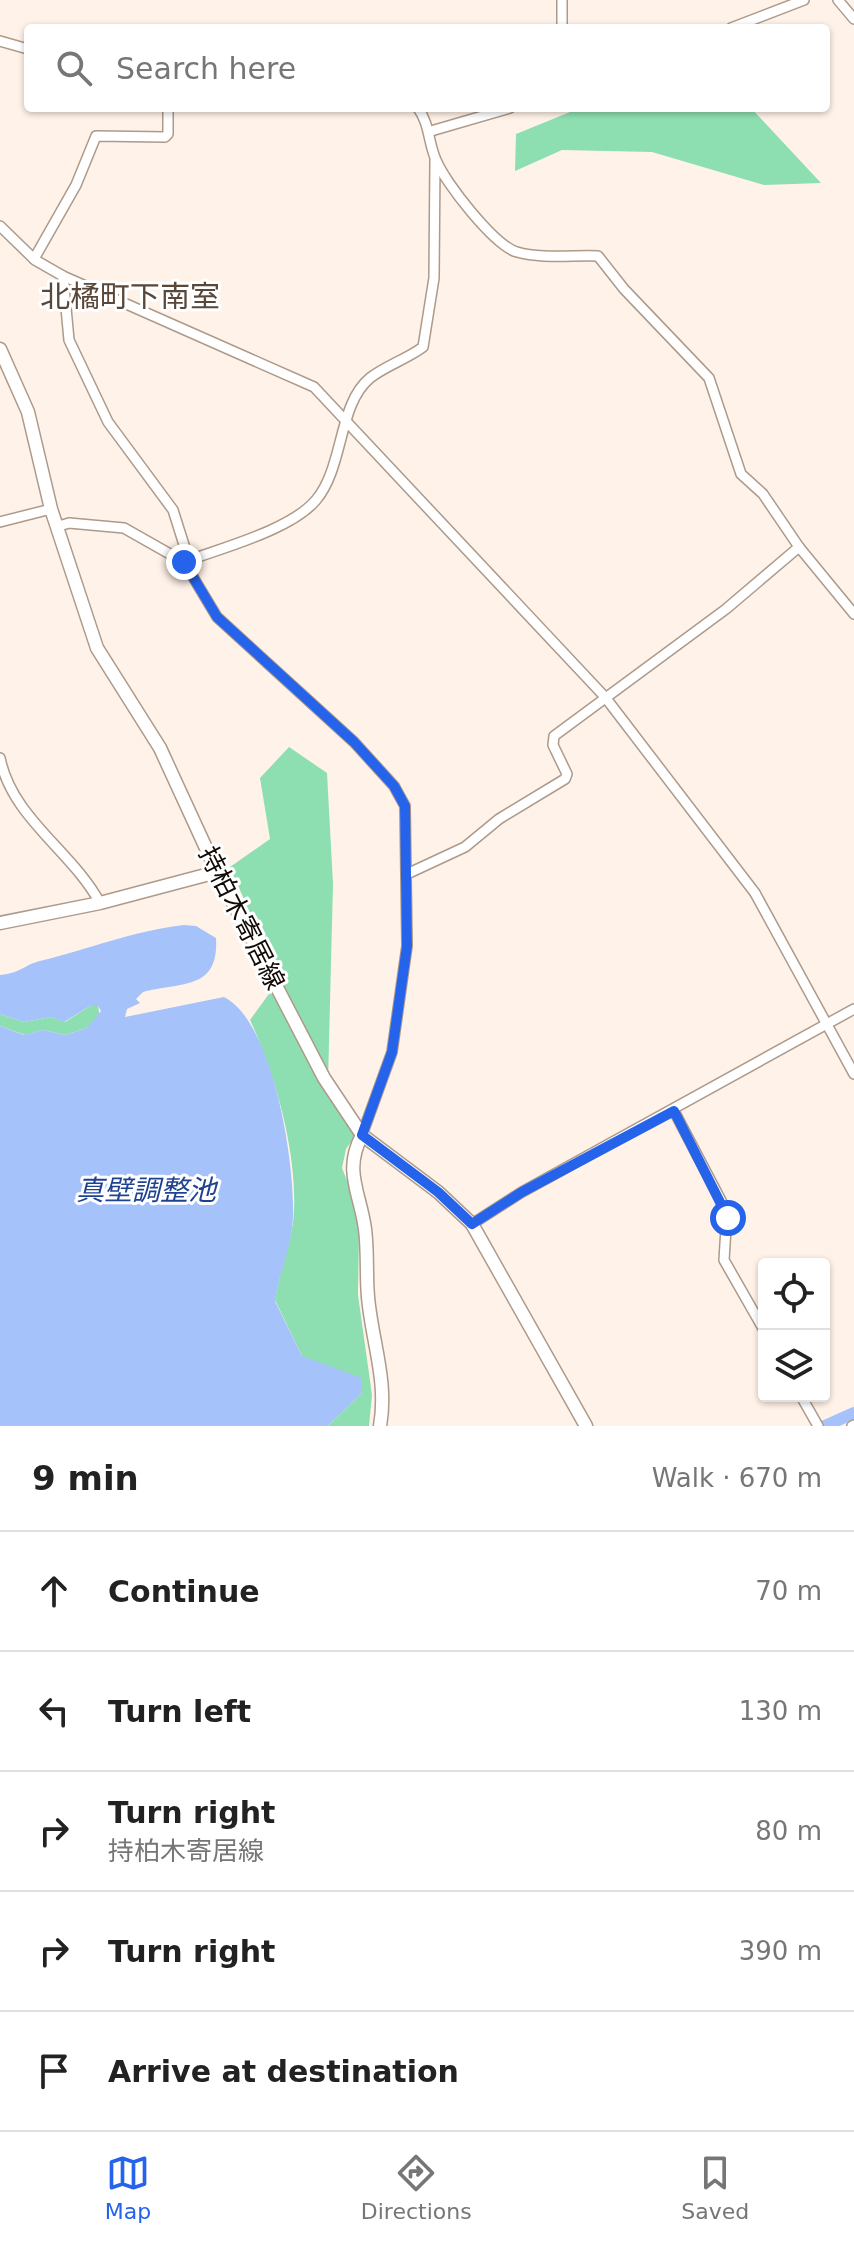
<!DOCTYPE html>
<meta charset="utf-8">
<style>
:root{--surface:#fff;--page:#f2f2f2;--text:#222;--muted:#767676;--line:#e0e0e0;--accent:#2563eb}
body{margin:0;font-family:"DejaVu Sans","Noto Sans JP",sans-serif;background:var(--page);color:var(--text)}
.controls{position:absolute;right:24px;bottom:24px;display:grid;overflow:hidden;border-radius:8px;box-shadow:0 2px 6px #0004}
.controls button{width:72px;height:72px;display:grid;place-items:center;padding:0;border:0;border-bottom:2px solid var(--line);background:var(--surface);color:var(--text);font:40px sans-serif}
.stop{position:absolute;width:24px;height:24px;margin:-18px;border:6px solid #2563eb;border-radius:50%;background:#fff}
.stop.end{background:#2563eb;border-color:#fff;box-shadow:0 2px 8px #0008}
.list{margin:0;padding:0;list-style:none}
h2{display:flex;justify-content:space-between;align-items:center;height:104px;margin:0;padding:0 32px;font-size:34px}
h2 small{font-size:26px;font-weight:400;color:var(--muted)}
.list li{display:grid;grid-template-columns:52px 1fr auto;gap:24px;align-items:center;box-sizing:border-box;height:120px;padding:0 32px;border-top:2px solid var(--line)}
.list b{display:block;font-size:30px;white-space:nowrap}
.list p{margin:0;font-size:26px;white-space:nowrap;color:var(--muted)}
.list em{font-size:26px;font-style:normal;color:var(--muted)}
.icon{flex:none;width:44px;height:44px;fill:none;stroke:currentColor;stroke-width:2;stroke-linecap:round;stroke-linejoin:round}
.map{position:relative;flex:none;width:854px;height:1426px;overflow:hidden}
.search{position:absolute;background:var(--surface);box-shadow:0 2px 6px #0004;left:24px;right:24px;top:24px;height:88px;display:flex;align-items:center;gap:20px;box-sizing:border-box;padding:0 28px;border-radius:8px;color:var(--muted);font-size:30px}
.sheet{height:704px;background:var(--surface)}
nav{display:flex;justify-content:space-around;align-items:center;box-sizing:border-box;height:112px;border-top:2px solid var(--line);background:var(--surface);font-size:22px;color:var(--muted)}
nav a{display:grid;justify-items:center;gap:4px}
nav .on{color:var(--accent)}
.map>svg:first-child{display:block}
.green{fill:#8ddfb1}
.water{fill:#a5c2fa}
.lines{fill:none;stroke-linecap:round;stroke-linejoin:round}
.canal{stroke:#a5c2fa;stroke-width:12}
.street-casing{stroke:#ad9a8a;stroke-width:12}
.secondary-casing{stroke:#ad9a8a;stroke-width:15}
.street{stroke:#fff;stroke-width:9}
.secondary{stroke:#fff;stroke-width:12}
.route{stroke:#2563eb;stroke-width:10}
.labels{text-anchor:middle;stroke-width:6;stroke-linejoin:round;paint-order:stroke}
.street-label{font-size:26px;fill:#110a05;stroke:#fff}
.water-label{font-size:28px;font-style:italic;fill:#1e4291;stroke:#fff}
.quarter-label{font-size:30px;fill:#59483a;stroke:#fff}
</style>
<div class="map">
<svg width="854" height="1426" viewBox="0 0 854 1426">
<rect width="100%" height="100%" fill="#fff2e8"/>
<g class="green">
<path d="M 580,108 L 751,108 L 821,183 L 764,185 L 652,152 L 562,150 L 515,171 L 516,134 Z"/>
<path d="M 289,747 L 327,773 L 333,884 L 328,1082 L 355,1136 L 346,1149 L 342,1168 L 352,1193 L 359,1232 L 358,1295 L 372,1395 L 369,1426 L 328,1426 L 362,1393 L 302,1356 L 275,1300 C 279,1274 289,1250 293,1223 C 300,1161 276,1075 250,1020 L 279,980 L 230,867 L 270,839 L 260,778 Z"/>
<path d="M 90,1006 L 98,1006 L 100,1017 L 87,1028 L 65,1035 L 43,1030 L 25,1035 L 0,1026 L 0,1014 L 24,1022 L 51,1017 L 65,1022 Z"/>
</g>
<path class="water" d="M 184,925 L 196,926 L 216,938 C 219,990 183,982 143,992 L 136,999 L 140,1003 L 127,1009 L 125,1017 L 224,997 C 274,1022 295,1165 293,1217 C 292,1247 279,1272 275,1301 L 302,1356 L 362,1378 L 362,1393 L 328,1426 L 0,1426 L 0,1026 L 24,1035 L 43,1030 L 65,1035 L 87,1028 L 101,1011 L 98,1006 L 90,1006 L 64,1022 L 51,1017 L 24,1022 L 0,1014 L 0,975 C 21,973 24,965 40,961 C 89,949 133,931 184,925 Z"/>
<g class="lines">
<path class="canal" d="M 825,1426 L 854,1413"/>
<defs>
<g id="street">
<path d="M 562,0 L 562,28"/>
<path d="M 838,0 L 854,19"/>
<path d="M 731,28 L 804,0"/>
<path d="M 0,41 L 28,49"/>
<path d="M 418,108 C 430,125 428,142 436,160 C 445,183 495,246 517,252 C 541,259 573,255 598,256 L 624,289 L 709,378 L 741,474 L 763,494 L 799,547 L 854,614"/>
<path d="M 431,131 L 510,108"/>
<path d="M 0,226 L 35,260 L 63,276 L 314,387 L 605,697 L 755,893 L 854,1074"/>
<path d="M 34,259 L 76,185 L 96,136 L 165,137 L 168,134 L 168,108"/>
<path d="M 63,276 L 69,340 L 108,422 L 173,510 L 185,548 L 184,562"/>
<path d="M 0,522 L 51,509"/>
<path d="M 59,526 L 69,523 L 124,528 L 184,562 L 217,617 L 354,742 L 394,786 L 405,806 L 407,946 L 392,1052 L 362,1135"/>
<path d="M 184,562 C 221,548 291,530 316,500 C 344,467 338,404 370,378 C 385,366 407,359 423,347 L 434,278 L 435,160"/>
<path d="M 0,758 C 12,818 72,851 100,903"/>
<path d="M 407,874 L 465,847 L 499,819 L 565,779 L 567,774 L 553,745 L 554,736 L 726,609 L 799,547"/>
<path d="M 674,1111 L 727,1212 L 724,1260 L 764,1330"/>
<path d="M 472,1224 L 522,1192 L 854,1009"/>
<path d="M 801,1396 L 818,1426"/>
<path d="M 852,1426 L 854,1425"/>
</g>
<g id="secondary">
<path d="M 0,349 L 28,412 L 51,509 L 97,648 L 160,748 L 217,872 L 324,1078 L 362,1135 L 438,1192 L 472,1224 L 586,1426"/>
<path d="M 0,923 L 100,903 L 217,872"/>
<path d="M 362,1135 C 343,1171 360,1192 365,1229 C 368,1252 366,1275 368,1297 C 372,1342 388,1381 380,1426"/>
</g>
</defs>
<use href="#street" class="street-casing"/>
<use href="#secondary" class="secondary-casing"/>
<use href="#street" class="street"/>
<use href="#secondary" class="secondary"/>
</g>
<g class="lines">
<path class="route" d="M 184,562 L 217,617 L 354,742 L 394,786 L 405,806 L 407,946 L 392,1052 L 362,1135 L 438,1192 L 472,1224 L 522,1192 L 674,1111 L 728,1218"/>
</g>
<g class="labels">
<g class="street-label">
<text transform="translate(242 918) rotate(63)" y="9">持柏木寄居線</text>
</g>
<g class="water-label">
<text x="146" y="1200">真壁調整池</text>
</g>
<g class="quarter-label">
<text x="130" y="307">北橘町下南室</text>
</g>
</g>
</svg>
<div class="controls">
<button><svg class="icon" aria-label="locate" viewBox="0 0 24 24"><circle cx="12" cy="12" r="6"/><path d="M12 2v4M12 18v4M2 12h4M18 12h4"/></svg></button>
<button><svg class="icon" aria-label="layers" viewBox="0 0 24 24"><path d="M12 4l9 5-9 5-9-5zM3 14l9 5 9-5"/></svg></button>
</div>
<div class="stop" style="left:728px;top:1218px"></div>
<div class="stop end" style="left:184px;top:562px"></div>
<div class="search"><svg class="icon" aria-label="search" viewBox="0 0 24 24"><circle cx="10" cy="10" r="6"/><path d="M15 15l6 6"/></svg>Search here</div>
</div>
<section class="sheet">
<h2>9 min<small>Walk · 670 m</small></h2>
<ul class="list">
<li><svg class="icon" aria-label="ahead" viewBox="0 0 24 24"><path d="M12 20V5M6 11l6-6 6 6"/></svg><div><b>Continue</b></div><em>70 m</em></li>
<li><svg class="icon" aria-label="left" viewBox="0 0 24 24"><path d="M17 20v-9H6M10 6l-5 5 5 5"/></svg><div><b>Turn left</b></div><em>130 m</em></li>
<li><svg class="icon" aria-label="right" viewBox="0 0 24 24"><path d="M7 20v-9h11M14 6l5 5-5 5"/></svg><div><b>Turn right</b><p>持柏木寄居線</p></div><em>80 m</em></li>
<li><svg class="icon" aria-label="right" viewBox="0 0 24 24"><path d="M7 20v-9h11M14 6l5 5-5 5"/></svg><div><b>Turn right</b></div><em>390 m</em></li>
<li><svg class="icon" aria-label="arrive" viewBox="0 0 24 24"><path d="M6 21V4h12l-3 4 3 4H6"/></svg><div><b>Arrive at destination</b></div></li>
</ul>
</section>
<nav>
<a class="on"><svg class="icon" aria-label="map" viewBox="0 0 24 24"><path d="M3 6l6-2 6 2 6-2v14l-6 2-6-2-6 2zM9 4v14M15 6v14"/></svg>Map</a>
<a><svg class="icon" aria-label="directions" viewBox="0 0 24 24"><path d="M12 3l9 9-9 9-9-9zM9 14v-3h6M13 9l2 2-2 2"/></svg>Directions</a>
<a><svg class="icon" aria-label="saved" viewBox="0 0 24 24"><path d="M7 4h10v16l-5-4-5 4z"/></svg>Saved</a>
</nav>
